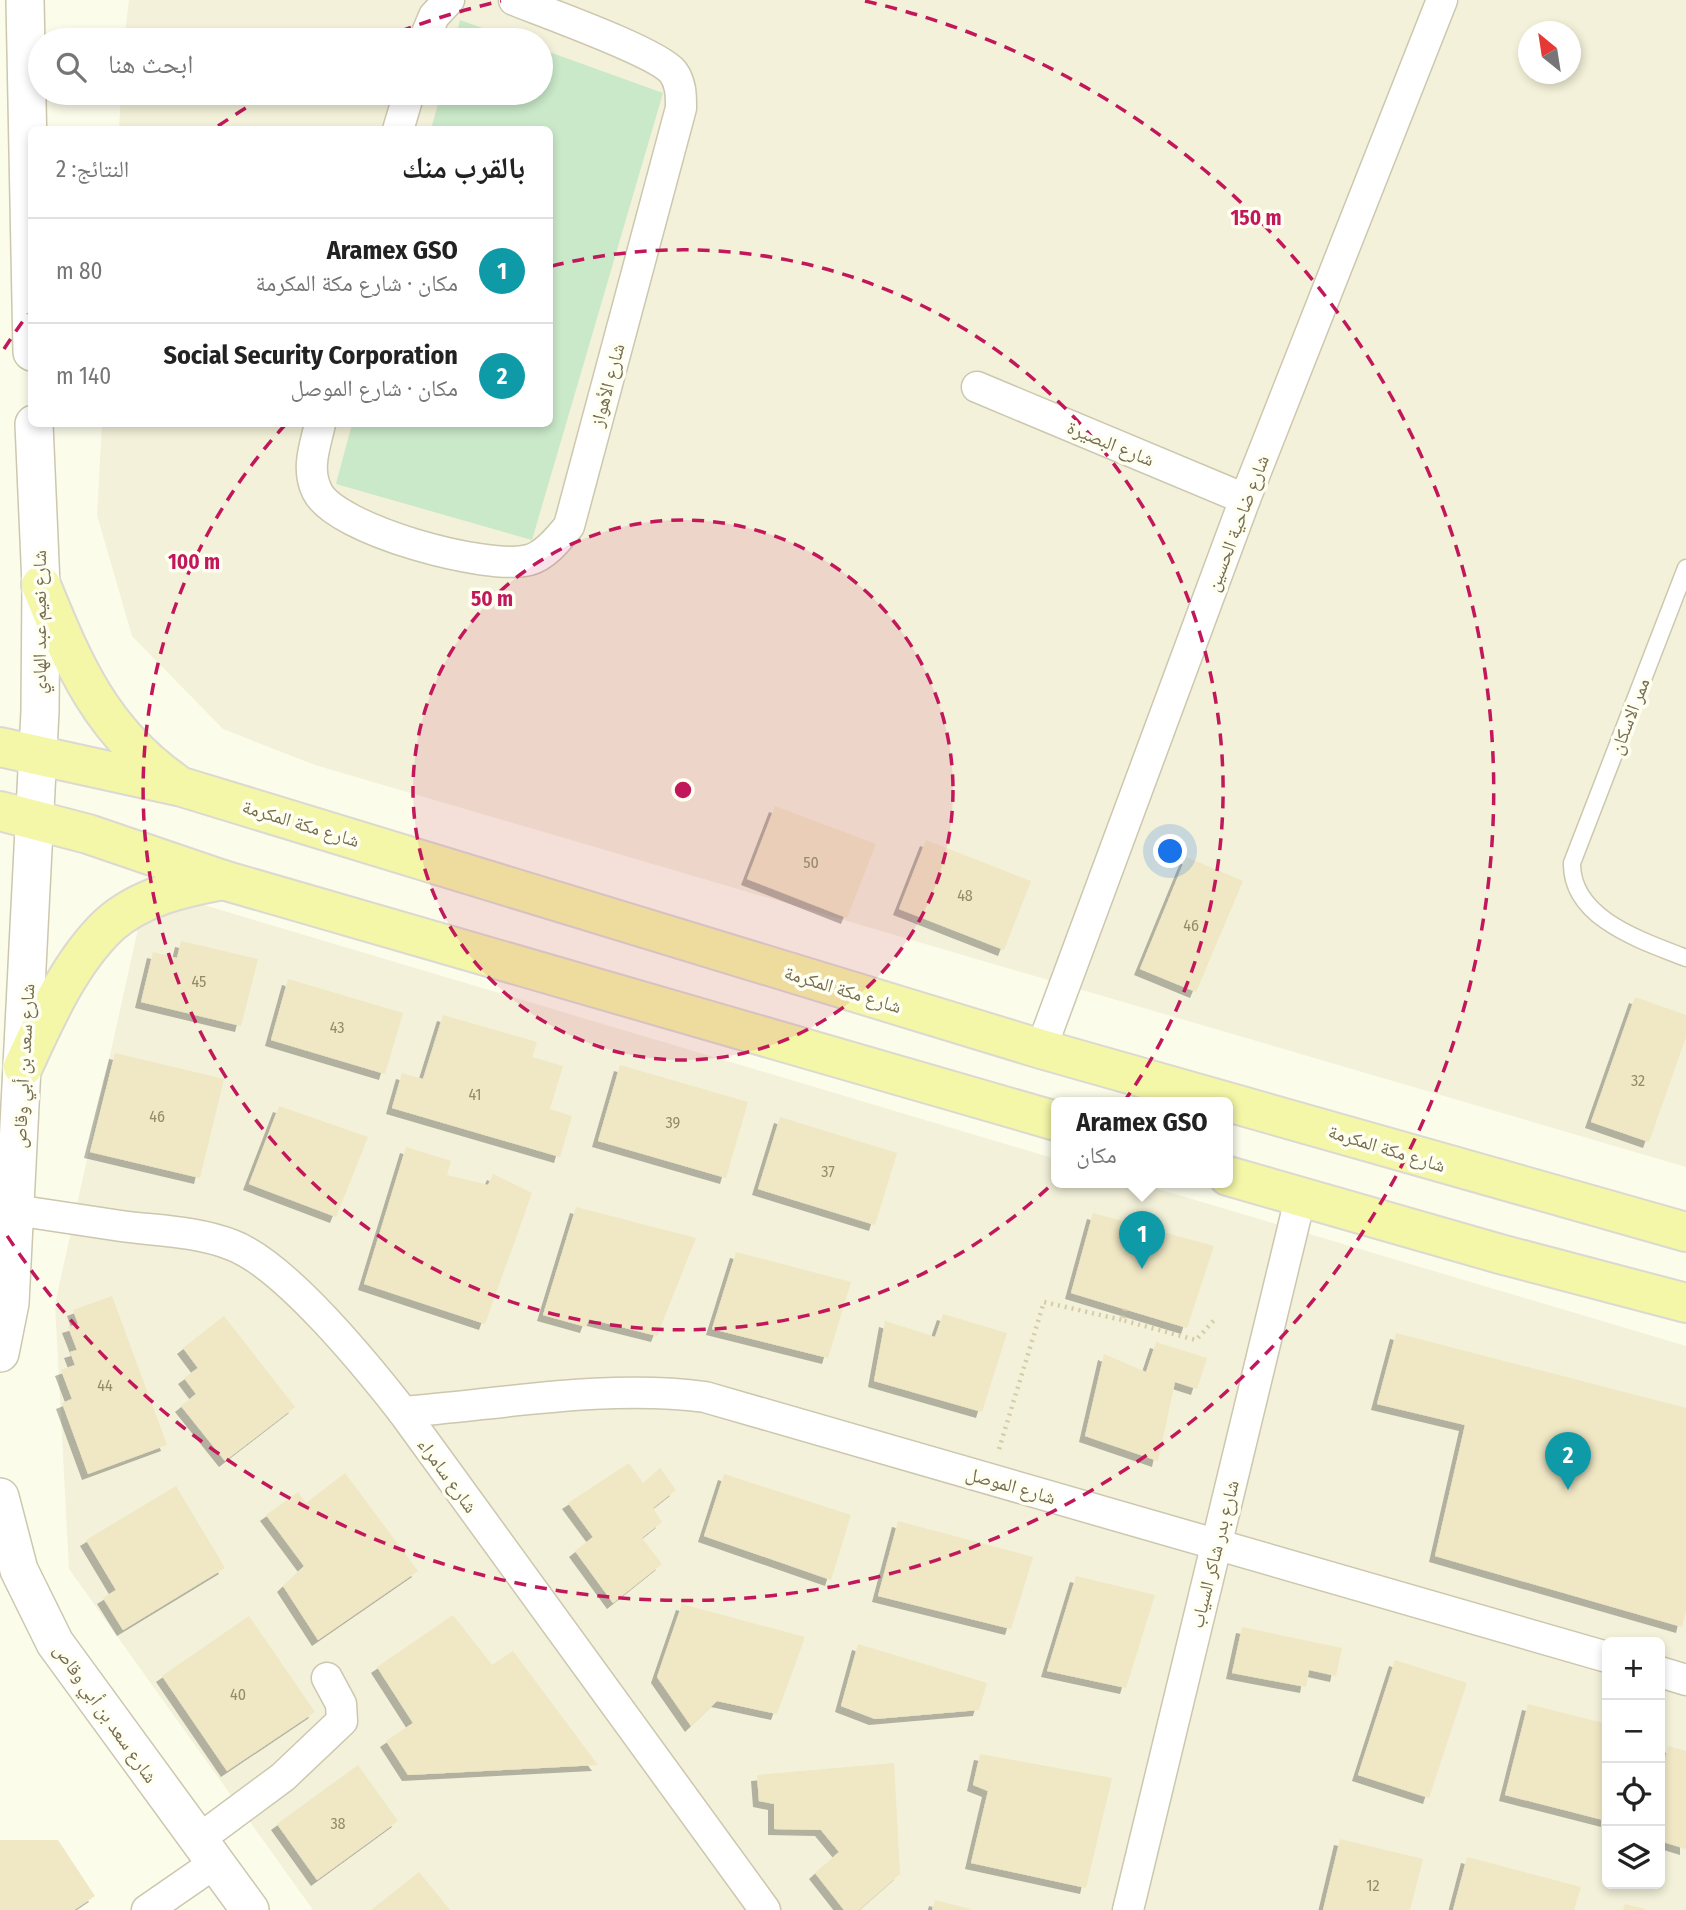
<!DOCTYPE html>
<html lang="ar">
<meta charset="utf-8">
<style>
:root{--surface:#fff;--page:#f2f2f2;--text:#222;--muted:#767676;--line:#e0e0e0;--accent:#7c3aed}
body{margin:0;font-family:"Fira Sans Condensed","Noto Naskh Arabic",sans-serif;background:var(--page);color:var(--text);direction:rtl}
.controls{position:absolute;right:21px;bottom:21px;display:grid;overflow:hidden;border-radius:10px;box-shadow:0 4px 10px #0003}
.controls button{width:63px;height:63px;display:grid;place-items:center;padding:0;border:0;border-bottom:2px solid var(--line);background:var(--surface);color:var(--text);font:35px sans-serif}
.compass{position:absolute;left:1518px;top:21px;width:63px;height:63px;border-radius:50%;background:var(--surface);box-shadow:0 4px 10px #0003;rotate:330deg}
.you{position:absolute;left:1171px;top:852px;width:24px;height:24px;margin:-18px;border:5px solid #fff;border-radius:50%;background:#1a73e8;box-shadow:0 0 0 10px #1a73e833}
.badge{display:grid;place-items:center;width:46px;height:46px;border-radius:50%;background:var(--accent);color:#fff;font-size:23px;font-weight:700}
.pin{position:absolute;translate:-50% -58px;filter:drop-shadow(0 2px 4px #0008)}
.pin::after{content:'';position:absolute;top:37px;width:24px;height:21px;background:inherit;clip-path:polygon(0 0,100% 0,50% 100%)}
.popup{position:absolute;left:1051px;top:1097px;width:182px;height:91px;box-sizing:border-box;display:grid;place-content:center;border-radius:10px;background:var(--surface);filter:drop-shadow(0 2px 5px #0005);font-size:23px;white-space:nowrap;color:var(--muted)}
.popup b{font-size:26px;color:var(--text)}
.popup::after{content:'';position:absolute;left:50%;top:100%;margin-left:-14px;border:14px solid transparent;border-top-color:var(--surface)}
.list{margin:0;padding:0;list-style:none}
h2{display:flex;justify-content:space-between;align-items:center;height:91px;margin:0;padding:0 28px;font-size:30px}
h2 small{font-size:23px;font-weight:400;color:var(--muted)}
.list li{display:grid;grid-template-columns:46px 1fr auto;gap:21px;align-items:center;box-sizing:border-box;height:105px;padding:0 28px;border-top:2px solid var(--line)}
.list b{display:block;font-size:26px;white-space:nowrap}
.list p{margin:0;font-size:23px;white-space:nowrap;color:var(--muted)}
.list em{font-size:23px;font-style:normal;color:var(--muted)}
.icon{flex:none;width:38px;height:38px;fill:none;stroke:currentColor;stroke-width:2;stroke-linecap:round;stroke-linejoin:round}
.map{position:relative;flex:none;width:1686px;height:1910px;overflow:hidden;direction:ltr}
.search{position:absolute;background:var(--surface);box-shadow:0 4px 10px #0003;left:28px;top:28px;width:525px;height:77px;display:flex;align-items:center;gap:18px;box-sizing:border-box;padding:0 24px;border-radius:38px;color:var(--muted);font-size:26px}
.panel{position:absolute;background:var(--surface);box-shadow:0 4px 10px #0003;left:28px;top:126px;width:525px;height:301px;border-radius:10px;direction:rtl}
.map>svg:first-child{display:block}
.residential{fill:#f3f1d9;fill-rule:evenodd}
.green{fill:#cae9c9}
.building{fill:#f0e7c4;filter:url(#shadow)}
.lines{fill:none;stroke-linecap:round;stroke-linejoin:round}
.service-casing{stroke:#ccc7ae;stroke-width:19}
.minor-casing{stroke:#ccc7ae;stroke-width:33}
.tertiary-casing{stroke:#ccc7ae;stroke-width:40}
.primary-casing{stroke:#dbd9d1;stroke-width:42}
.path{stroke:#d5cba6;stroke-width:4.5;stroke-dasharray:2 5;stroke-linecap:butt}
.service{stroke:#fff;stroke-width:16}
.minor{stroke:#fff;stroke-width:30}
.tertiary{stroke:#fff;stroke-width:37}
.primary{stroke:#f4f6a8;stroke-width:38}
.ring{fill:none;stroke:#c2185b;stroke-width:3.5;stroke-dasharray:12 9}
.labels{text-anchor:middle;stroke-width:7;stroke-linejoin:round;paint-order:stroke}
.number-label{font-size:16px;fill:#948b6c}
.street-label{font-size:19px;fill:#766c4f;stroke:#fefef1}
.centre{fill:#c2185b;stroke:#fefef1;stroke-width:3.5}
.ring-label{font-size:21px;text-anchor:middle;font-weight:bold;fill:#c2185b;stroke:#fefef1;stroke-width:7;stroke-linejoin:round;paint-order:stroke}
</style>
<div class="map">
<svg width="1686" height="1910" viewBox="0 0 1686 1910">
<defs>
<filter id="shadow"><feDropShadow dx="-6" dy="6" stdDeviation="0" flood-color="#0004"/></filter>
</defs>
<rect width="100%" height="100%" fill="#fcfceb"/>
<g class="residential">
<path d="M 129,0 L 1686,0 L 1686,1167 L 315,765 L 223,729 L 132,636 L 97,515 L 102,424 L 550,424 L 550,130 L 119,129 L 121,93 L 541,93 L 541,40 L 124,40 ZM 1528,32 L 1570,32 L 1570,74 L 1528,74 Z"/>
<path d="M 147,888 L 1056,1159 L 1056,1183 L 1138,1183 L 1686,1346 L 1686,1910 L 313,1910 L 69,1569 L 55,1304 ZM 1607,1642 L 1660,1642 L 1660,1884 L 1607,1884 Z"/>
</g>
<g class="green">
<path d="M 460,20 L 516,40 L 455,40 Z"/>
<path d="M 541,49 L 663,93 L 532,540 L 336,484 L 352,424 L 550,424 L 550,130 L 431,129 L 441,93 L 541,93 Z"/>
</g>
<g class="building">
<path d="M 775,806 L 876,844 L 847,918 L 747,879 Z"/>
<path d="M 926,840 L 1031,881 L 1004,950 L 899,909 Z"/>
<path d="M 1186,857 L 1243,881 L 1196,992 L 1140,969 Z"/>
<path d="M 181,941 L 258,959 L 241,1026 L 141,1002 L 153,952 L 177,958 Z"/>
<path d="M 288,979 L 403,1013 L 385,1074 L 271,1040 Z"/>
<path d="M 1635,997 L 1686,1015 L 1686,1037 L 1649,1142 L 1591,1122 Z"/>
<path d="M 443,1015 L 537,1042 L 532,1057 L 563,1066 L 550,1109 L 572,1116 L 560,1157 L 392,1108 L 402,1073 L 423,1079 Z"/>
<path d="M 115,1053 L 224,1079 L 200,1178 L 90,1152 Z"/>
<path d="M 620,1065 L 748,1102 L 726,1178 L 598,1141 Z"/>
<path d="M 279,1106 L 368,1137 L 336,1217 L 249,1184 Z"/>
<path d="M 780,1117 L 897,1153 L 875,1225 L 758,1189 Z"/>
<path d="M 406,1147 L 451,1161 L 447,1175 L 488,1185 L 493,1174 L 532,1193 L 485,1324 L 364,1284 Z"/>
<path d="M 576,1207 L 696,1238 L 657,1336 L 589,1319 L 586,1327 L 543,1315 Z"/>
<path d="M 1093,1213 L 1214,1246 L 1187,1328 L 1071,1293 Z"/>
<path d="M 736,1252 L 851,1282 L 828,1358 L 712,1329 Z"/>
<path d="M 112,1296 L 167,1445 L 88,1474 L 62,1403 L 72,1399 L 61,1370 L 75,1365 L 70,1352 L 77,1350 L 68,1327 L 78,1324 L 73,1310 Z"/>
<path d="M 943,1314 L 1007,1333 L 982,1412 L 874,1381 L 885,1321 L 935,1337 Z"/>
<path d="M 224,1316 L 295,1407 L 225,1461 L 181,1406 L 196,1394 L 184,1378 L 198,1368 L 183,1348 Z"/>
<path d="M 1396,1333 L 1686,1408 L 1686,1610 L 1682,1627 L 1435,1556 L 1465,1425 L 1377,1404 Z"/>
<path d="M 1156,1342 L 1207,1358 L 1197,1389 L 1175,1382 L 1158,1461 L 1085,1436 L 1104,1354 L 1146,1372 Z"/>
<path d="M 629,1463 L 643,1483 L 660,1468 L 676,1490 L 653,1508 L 662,1522 L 642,1538 L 662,1564 L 613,1603 L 575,1551 L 593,1537 L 568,1503 Z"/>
<path d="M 345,1473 L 418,1571 L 318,1640 L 283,1586 L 304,1566 L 266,1515 L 298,1492 L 306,1503 Z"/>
<path d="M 724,1474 L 851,1515 L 831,1580 L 704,1536 Z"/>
<path d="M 176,1486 L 225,1568 L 123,1630 L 103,1598 L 116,1590 L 86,1540 Z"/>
<path d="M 898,1521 L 1033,1557 L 1011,1629 L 878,1596 Z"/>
<path d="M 1076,1576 L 1155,1595 L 1126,1688 L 1047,1671 Z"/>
<path d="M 682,1604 L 805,1637 L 777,1714 L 717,1701 L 691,1726 L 657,1677 Z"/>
<path d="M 453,1615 L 492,1665 L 513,1651 L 598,1765 L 408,1775 L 386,1741 L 413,1723 L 377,1667 Z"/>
<path d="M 249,1616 L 315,1712 L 227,1771 L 162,1676 Z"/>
<path d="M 1242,1627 L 1342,1648 L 1336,1676 L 1309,1670 L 1306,1687 L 1232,1673 Z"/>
<path d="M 858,1644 L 987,1683 L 979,1710 L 875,1719 L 841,1706 Z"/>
<path d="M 1395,1660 L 1467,1683 L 1429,1798 L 1358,1775 Z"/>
<path d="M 1528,1704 L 1607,1724 L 1607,1821 L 1505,1795 Z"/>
<path d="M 1668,1746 L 1686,1751 L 1686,1849 L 1660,1841 L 1660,1779 Z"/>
<path d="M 980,1754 L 1112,1778 L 1086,1888 L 971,1863 L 988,1791 L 973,1785 Z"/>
<path d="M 894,1763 L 900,1874 L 859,1910 L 844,1910 L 815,1873 L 839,1852 L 821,1830 L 774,1829 L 774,1804 L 759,1801 L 757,1775 Z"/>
<path d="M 358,1765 L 398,1821 L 317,1880 L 277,1824 Z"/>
<path d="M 1340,1839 L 1423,1859 L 1410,1910 L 1323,1910 Z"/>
<path d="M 0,1840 L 58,1840 L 95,1896 L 74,1910 L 0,1910 Z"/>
<path d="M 1467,1857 L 1581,1887 L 1574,1910 L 1453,1910 Z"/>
<path d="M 419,1872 L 450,1910 L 371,1910 Z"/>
<path d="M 935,1900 L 970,1909 L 970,1910 L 932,1910 Z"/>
<path d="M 1625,1904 L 1645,1909 L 1645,1910 L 1623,1910 Z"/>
</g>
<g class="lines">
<defs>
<path id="service" d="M 1686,568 L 1572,863 C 1571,919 1643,941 1686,958"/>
<g id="minor">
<path d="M 424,40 L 434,16 L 449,0"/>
<path d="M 398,130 L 409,93"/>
<path d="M 977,387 L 1245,499"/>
<path d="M 320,424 C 315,446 306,469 317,491 C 335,530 488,571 529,560 C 545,556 559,538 569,526 L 681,108 C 681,95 681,83 673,72 C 657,52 544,12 514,0"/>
<path d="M 1041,1049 L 1245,499 L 1442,0"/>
<path d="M 15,1210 C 50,1215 86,1221 121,1226 C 158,1231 196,1231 232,1245 C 285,1265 367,1366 403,1412 L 765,1910"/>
<path d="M 403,1412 C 502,1404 608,1384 705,1397 L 1607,1657"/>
<path d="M 1660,1672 L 1686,1680"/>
<path d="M 198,1840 L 283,1777 L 342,1721 L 341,1704 L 327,1678"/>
<path d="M 147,1910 L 215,1863"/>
<path d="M 1128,1910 L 1300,1199"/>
</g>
<g id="tertiary">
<path d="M 25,0 L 32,352"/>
<path d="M 0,1353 L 10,1303 L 40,711 L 41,585 L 34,424"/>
<path d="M 0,1497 L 19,1570 L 55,1643 L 250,1910"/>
</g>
<g id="primary">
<path d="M 41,585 C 74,666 101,730 174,782"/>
<path d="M 0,747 L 182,787 L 1041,1049 L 1686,1232"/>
<path d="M 0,811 L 88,834 L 223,880 L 1056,1121"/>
<path d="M 23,1067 C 45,1019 70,962 109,925 C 140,897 184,887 223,880"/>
<path d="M 1228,1176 L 1500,1254 L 1686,1303"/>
</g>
</defs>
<use href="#service" class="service-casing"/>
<use href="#minor" class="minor-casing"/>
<use href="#tertiary" class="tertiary-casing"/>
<use href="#primary" class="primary-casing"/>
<g class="path">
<path d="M 1125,1309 L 1122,1320 L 1196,1340 L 1216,1318"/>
<path d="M 999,1449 L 1044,1302 L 1122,1320"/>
</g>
<use href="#service" class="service"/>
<use href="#minor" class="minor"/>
<use href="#tertiary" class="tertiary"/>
<use href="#primary" class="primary"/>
</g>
<circle cx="683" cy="790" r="270" fill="#c2185b" fill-opacity=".12"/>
<g class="ring">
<circle cx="683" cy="790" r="270"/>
<path d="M552 266A540 540 0 1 1 285 425"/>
<path d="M4 349A810 810 0 0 1 28 314M218 126A810 810 0 0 1 266 96M380 39A810 810 0 0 1 501 1M865 1A810 810 0 1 1 4 1231"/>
</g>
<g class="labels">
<g class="number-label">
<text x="811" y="868">50</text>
<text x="965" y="901">48</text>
<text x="1191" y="931">46</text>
<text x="199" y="987">45</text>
<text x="337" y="1033">43</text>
<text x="1638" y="1086">32</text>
<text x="475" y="1100">41</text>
<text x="157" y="1122">46</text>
<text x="673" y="1128">39</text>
<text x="828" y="1177">37</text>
<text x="105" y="1391">44</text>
<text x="238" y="1700">40</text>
<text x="338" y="1829">38</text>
<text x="1373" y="1891">12</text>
</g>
<g class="street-label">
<text transform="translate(607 385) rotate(-75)" y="7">شارع الأهواز</text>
<text transform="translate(1111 443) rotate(22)" y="7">شارع البصيرة</text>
<text transform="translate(1237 523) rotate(-69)" y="7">شارع ضاحية الحسين</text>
<text transform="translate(39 622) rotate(-90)" y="7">شارع نعيم عبد الهادي</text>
<text transform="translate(1629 716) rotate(-69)" y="7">ممر الاسكان</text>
<text transform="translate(301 823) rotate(17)" y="7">شارع مكة المكرمة</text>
<text transform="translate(843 989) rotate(17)" y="7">شارع مكة المكرمة</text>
<text transform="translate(23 1066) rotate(-87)" y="7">شارع سعد بن أبي وقاص</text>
<text transform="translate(1387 1148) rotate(17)" y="7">شارع مكة المكرمة</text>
<text transform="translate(448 1475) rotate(54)" y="7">شارع سامراء</text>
<text transform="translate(1011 1485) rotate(16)" y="7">شارع الموصل</text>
<text transform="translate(1214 1554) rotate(-76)" y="7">شارع بدر شاكر السياب</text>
<text transform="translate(106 1713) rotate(55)" y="7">شارع سعد بن أبي وقاص</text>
</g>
</g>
<circle cx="683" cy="790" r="10" class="centre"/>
<g class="ring-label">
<text x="1256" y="225">150 m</text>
<text x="194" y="569">100 m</text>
<text x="492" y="606">50 m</text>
</g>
</svg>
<div class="controls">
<button>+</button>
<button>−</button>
<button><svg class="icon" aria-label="locate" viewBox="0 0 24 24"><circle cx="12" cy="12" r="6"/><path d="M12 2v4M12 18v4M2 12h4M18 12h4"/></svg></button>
<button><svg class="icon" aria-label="layers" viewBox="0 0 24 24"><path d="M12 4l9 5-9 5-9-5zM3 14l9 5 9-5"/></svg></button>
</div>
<svg class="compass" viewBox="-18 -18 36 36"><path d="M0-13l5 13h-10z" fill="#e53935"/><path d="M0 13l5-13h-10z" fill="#767676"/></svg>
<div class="you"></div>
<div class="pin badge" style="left:1142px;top:1269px;background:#0f9aa8">1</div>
<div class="popup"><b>Aramex GSO</b>مكان</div>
<div class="pin badge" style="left:1568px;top:1490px;background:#0f9aa8">2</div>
<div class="search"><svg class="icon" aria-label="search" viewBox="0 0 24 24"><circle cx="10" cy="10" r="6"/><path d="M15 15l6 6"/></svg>ابحث هنا</div>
<section class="panel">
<h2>بالقرب منك<small>النتائج: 2</small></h2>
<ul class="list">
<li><span class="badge" style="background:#0f9aa8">1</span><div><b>Aramex GSO</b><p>مكان · شارع مكة المكرمة</p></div><em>80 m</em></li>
<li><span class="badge" style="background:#0f9aa8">2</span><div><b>Social Security Corporation</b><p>مكان · شارع الموصل</p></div><em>140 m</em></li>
</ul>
</section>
</div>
